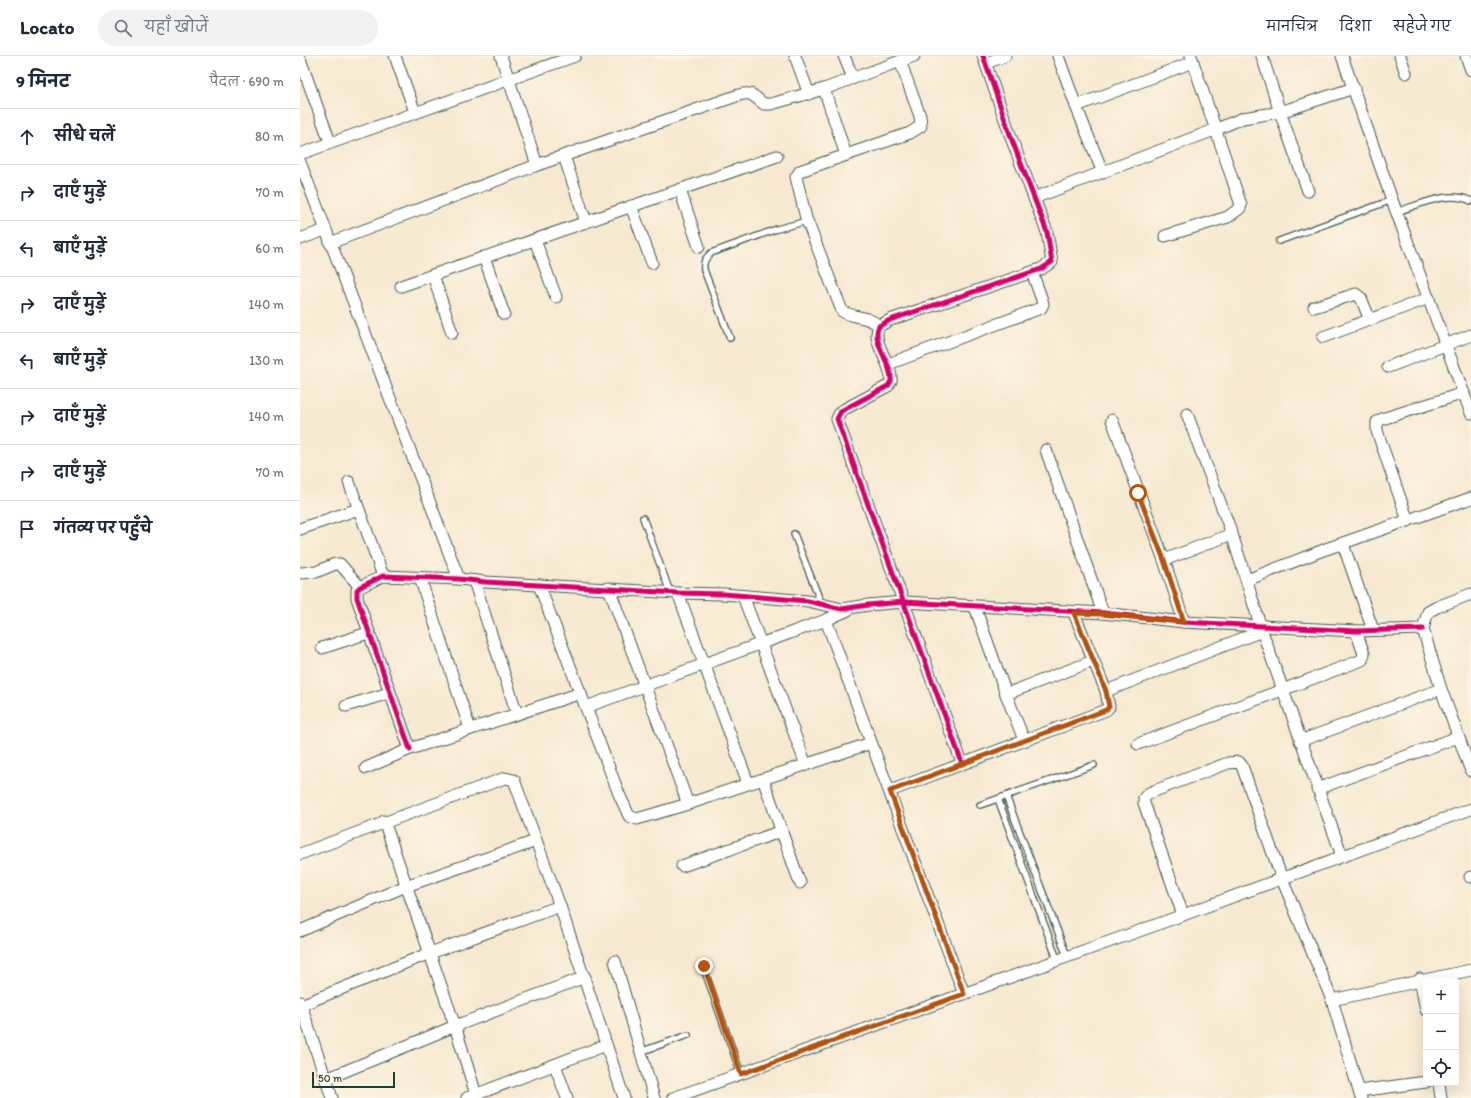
<!DOCTYPE html>
<html lang="hi">
<meta charset="utf-8">
<style>
:root{--surface:#fff;--page:#f2f2f3;--text:#1f2937;--muted:#747a83;--line:#e0e1e3}
body{margin:0;font-family:Itim,"Playpen Sans Deva",sans-serif;background:var(--page);color:var(--text)}
.controls{position:absolute;right:12px;bottom:12px;display:grid;overflow:hidden;border-radius:4px;box-shadow:0 4px 16px #0002}
.controls button{width:36px;height:36px;display:grid;place-items:center;padding:0;border:0;border-bottom:1px solid var(--line);background:var(--surface);color:var(--text);font:20px sans-serif}
.scale{position:absolute;left:12px;bottom:10px;width:83px;box-sizing:border-box;padding-left:4px;border:2px solid #1f3d34;border-top:0;font-size:11px;line-height:14px;white-space:nowrap;color:#1f3d34;-webkit-text-stroke:3px #fcf5e5;paint-order:stroke}
.stop{position:absolute;width:12px;height:12px;margin:-9px;border:3px solid #b45309;border-radius:50%;background:#fff}
.stop.end{background:#b45309;border-color:#fff;box-shadow:0 1px 4px #0008}
.list{margin:0;padding:0;list-style:none}
h2{display:flex;justify-content:space-between;align-items:center;height:52px;margin:0;padding:0 16px;font-size:17px}
h2 small{font-size:13px;font-weight:400;color:var(--muted)}
.list li{display:grid;grid-template-columns:26px 1fr auto;gap:12px;align-items:center;box-sizing:border-box;height:56px;padding:0 16px;border-top:1px solid var(--line)}
.list b{display:block;font-size:15px;white-space:nowrap}
.list em{font-size:13px;font-style:normal;color:var(--muted)}
.icon{flex:none;width:22px;height:22px;fill:none;stroke:currentColor;stroke-width:2;stroke-linecap:round;stroke-linejoin:round}
.map{position:relative;flex:none;width:1171px;height:1042px;overflow:hidden}
header{display:flex;align-items:center;gap:24px;box-sizing:border-box;height:56px;padding:0 20px;background:var(--surface);border-bottom:1px solid var(--line)}
header strong{font-size:19px}
nav{display:flex;gap:22px;margin-inline-start:auto;font-size:14px}
.search{width:280px;height:36px;background:var(--page);display:flex;align-items:center;gap:10px;box-sizing:border-box;padding:0 14px;border-radius:22px;color:var(--muted);font-size:15px}
main{display:flex}
aside{flex:1;background:var(--surface)}
.map>svg:first-child{display:block}
.lines{fill:none;stroke-linecap:round;stroke-linejoin:round}
.lane-casing{stroke:#3f574c;stroke-width:8}
.street-casing{stroke:#3f574c;stroke-width:13}
.lane{stroke:#fff;stroke-width:5.5}
.street{stroke:#fff;stroke-width:11}
.cycleway-casing{stroke:#fcf5e5;stroke-width:8}
.cycleway{stroke:#d6006c;stroke-width:5}
.route{stroke:#b45309;stroke-width:5}
</style>
<header>
<strong>Locato</strong>
<div class="search"><svg class="icon" aria-label="search" viewBox="0 0 24 24"><circle cx="10" cy="10" r="6"/><path d="M15 15l6 6"/></svg>यहाँ खोजें</div>
<nav><a>मानचित्र</a><a>दिशा</a><a>सहेजे गए</a></nav>
</header>
<main>
<aside>
<h2>9 मिनट<small>पैदल · 690 m</small></h2>
<ul class="list">
<li><svg class="icon" aria-label="ahead" viewBox="0 0 24 24"><path d="M12 20V5M6 11l6-6 6 6"/></svg><div><b>सीधे चलें</b></div><em>80 m</em></li>
<li><svg class="icon" aria-label="right" viewBox="0 0 24 24"><path d="M7 20v-9h11M14 6l5 5-5 5"/></svg><div><b>दाएँ मुड़ें</b></div><em>70 m</em></li>
<li><svg class="icon" aria-label="left" viewBox="0 0 24 24"><path d="M17 20v-9H6M10 6l-5 5 5 5"/></svg><div><b>बाएँ मुड़ें</b></div><em>60 m</em></li>
<li><svg class="icon" aria-label="right" viewBox="0 0 24 24"><path d="M7 20v-9h11M14 6l5 5-5 5"/></svg><div><b>दाएँ मुड़ें</b></div><em>140 m</em></li>
<li><svg class="icon" aria-label="left" viewBox="0 0 24 24"><path d="M17 20v-9H6M10 6l-5 5 5 5"/></svg><div><b>बाएँ मुड़ें</b></div><em>130 m</em></li>
<li><svg class="icon" aria-label="right" viewBox="0 0 24 24"><path d="M7 20v-9h11M14 6l5 5-5 5"/></svg><div><b>दाएँ मुड़ें</b></div><em>140 m</em></li>
<li><svg class="icon" aria-label="right" viewBox="0 0 24 24"><path d="M7 20v-9h11M14 6l5 5-5 5"/></svg><div><b>दाएँ मुड़ें</b></div><em>70 m</em></li>
<li><svg class="icon" aria-label="arrive" viewBox="0 0 24 24"><path d="M6 21V4h12l-3 4 3 4H6"/></svg><div><b>गंतव्य पर पहुँचे</b></div></li>
</ul>
</aside>
<div class="map">
<svg width="1171" height="1042" viewBox="0 0 1171 1042">
<rect width="100%" height="100%" fill="#fcf5e5"/>
<filter id="ink" filterUnits="userSpaceOnUse"><feTurbulence type="fractalNoise" baseFrequency=".025" numOctaves="2"/><feDisplacementMap in="SourceGraphic" scale="8" xChannelSelector="R" yChannelSelector="G"/><feConvolveMatrix kernelMatrix="1 2 1 2 8 2 1 2 1" color-interpolation-filters="sRGB"/></filter>
<filter id="wash" filterUnits="userSpaceOnUse"><feTurbulence type="fractalNoise" baseFrequency=".012" numOctaves="4" result="noise"/><feDisplacementMap in="SourceGraphic" scale="16" xChannelSelector="R" yChannelSelector="G"/><feGaussianBlur stdDeviation="0.9" result="paint"/><feColorMatrix in="noise" values="0 0 0 0 0 0 0 0 0 0 0 0 0 0 0 0 0 1.4 0 .05"/><feComposite in="paint" operator="in"/></filter>
<g filter="url(#wash)">
<rect width="100%" height="100%" fill="#f7e9d1"/>
</g>
<g filter="url(#ink)">
<g class="lines">
<defs>
<g id="lane">
<path d="M 1096,156 C 1119,149 1148,134 1171,145"/>
<path d="M 979,185 L 1092,144"/>
<path d="M 430,282 L 404,214 C 403,205 405,203 411,197 L 477,173 L 507,165"/>
<path d="M 343,462 L 370,536"/>
<path d="M 494,478 L 521,547"/>
<path d="M 706,740 L 767,900"/>
<path d="M 698,743 L 757,903"/>
<path d="M 680,749 L 794,709"/>
<path d="M 403,910 L 441,1018"/>
<path d="M 340,996 L 388,979"/>
</g>
<g id="street">
<path d="M 95,0 L 115,56"/>
<path d="M 201,0 L 237,109"/>
<path d="M 495,0 L 509,38"/>
<path d="M 544,0 L 553,22"/>
<path d="M 758,0 L 776,50 L 803,117"/>
<path d="M 962,0 L 980,56 L 1008,135"/>
<path d="M 1042,0 L 1092,144 L 1171,357"/>
<path d="M 1100,0 L 1106,17"/>
<path d="M 1166,0 L 1171,14"/>
<path d="M 0,3 L 30,86"/>
<path d="M 686,7 L 705,0"/>
<path d="M 524,33 L 546,99"/>
<path d="M 776,50 L 893,6"/>
<path d="M 0,98 L 275,0"/>
<path d="M 264,100 L 286,166"/>
<path d="M 0,106 L 159,523"/>
<path d="M 380,134 L 399,191"/>
<path d="M 734,142 L 917,73 L 943,62 L 980,56 L 1054,32"/>
<path d="M 331,150 L 352,207"/>
<path d="M 865,180 L 928,161 L 940,152 L 941,149 L 891,0"/>
<path d="M 0,183 L 25,174"/>
<path d="M 235,184 L 256,241"/>
<path d="M 30,187 L 237,109 L 439,39 C 454,35 453,41 464,48 L 471,48 L 524,33 L 614,0"/>
<path d="M 184,201 L 204,258"/>
<path d="M 133,219 L 152,277"/>
<path d="M 101,230 L 477,100"/>
<path d="M 1014,251 L 1056,238 L 1061,242 L 1070,264"/>
<path d="M 579,270 C 567,259 555,263 542,255 L 506,162 L 496,121 L 500,115 L 610,77 L 621,70 L 620,60 L 600,5"/>
<path d="M 1023,281 L 1129,242"/>
<path d="M 588,308 L 741,252 L 743,248 L 742,244 L 732,216"/>
<path d="M 1088,311 L 1171,279"/>
<path d="M 887,358 L 932,478 L 962,575 L 1042,800"/>
<path d="M 812,364 L 864,504 L 884,566"/>
<path d="M 746,394 L 803,557"/>
<path d="M 49,426 L 83,520"/>
<path d="M 1108,465 L 1077,375 L 1077,366 L 1082,363 L 1164,337"/>
<path d="M 0,473 L 58,453"/>
<path d="M 1043,488 L 1073,574"/>
<path d="M 864,504 L 932,478"/>
<path d="M 0,517 L 16,516 L 35,508 L 40,508 L 60,531"/>
<path d="M 120,522 L 170,673"/>
<path d="M 947,524 L 1026,493 L 1171,442"/>
<path d="M 174,525 L 217,658"/>
<path d="M 239,529 L 319,738 L 329,760 L 337,763 L 388,748 L 571,687"/>
<path d="M 309,532 L 388,748"/>
<path d="M 378,537 L 448,727"/>
<path d="M 1171,538 L 1137,551 L 1128,556 L 1123,573 L 1141,633 L 1171,715"/>
<path d="M 443,540 L 506,709"/>
<path d="M 675,551 L 706,638"/>
<path d="M 526,564 L 664,938"/>
<path d="M 22,592 L 68,577"/>
<path d="M 806,635 L 962,575"/>
<path d="M 46,650 L 89,637"/>
<path d="M 286,651 L 526,564 L 548,554"/>
<path d="M 724,684 L 706,638 L 793,605"/>
<path d="M 1000,685 L 1141,633"/>
<path d="M 838,688 L 1062,604 L 1064,598 L 1056,575"/>
<path d="M 110,693 L 57,542 L 57,534 L 60,531 L 83,520 L 159,523 L 186,526 L 378,537 L 424,538 L 508,545 L 542,553 L 568,549 L 604,546 L 803,557 L 884,566 L 1056,575 L 1123,573"/>
<path d="M 662,707 L 537,363 L 541,355 L 588,330 L 591,325 C 593,308 570,286 579,270 L 590,264 L 741,213 L 752,206 L 747,176 L 712,84 L 683,0"/>
<path d="M 66,712 L 110,693 L 281,637"/>
<path d="M 463,723 L 500,827"/>
<path d="M 1017,733 L 1158,681"/>
<path d="M 590,735 L 806,654 L 809,651 L 806,635 L 774,557"/>
<path d="M 84,765 L 155,970 L 177,1042"/>
<path d="M 0,798 L 205,722 L 214,724 L 260,850 L 324,1042"/>
<path d="M 382,810 L 482,775"/>
<path d="M 1170,821 L 1171,821"/>
<path d="M 883,859 L 844,747 L 844,742 L 849,737 L 928,707 L 939,706 L 942,710 L 982,823 L 1032,944 L 1061,1042"/>
<path d="M 0,875 L 106,830 L 236,785"/>
<path d="M 315,905 L 354,1042"/>
<path d="M 1120,923 L 1126,954"/>
<path d="M 1032,944 L 1171,914"/>
<path d="M 0,946 L 32,1042"/>
<path d="M 1,949 L 130,897 L 260,850"/>
<path d="M 255,1009 L 267,1042"/>
<path d="M 26,1023 L 155,970 L 285,921"/>
<path d="M 1139,1027 L 1141,1042"/>
<path d="M 1059,1035 L 1126,1026"/>
<path d="M 167,1042 L 306,989"/>
<path d="M 373,1042 L 853,870 L 1171,753"/>
</g>
</defs>
<use href="#lane" class="lane-casing"/>
<use href="#street" class="street-casing"/>
<use href="#lane" class="lane"/>
<use href="#street" class="street"/>
<defs>
<g id="cycleway">
<path d="M 110,693 L 57,542 L 57,534 L 60,531 L 83,520 L 159,523 L 186,526 L 378,537 L 424,538 L 508,545 L 542,553 L 568,549 L 604,546 L 803,557 L 884,566 L 1056,575 L 1123,573"/>
<path d="M 662,707 L 537,363 L 541,355 L 588,330 L 591,325 C 593,308 570,286 579,270 L 590,264 L 741,213 L 752,206 L 747,176 L 712,84 L 683,0"/>
</g>
</defs>
<use href="#cycleway" class="cycleway-casing"/>
<use href="#cycleway" class="cycleway"/>
</g>
</g>
<g class="lines" filter="url(#ink)">
<path class="route" d="M 404,910 L 441,1018 L 664,938 L 590,735 L 806,654 L 809,651 L 806,635 L 774,557 L 803,558 L 884,566 L 864,504 L 838,437"/>
</g>
</svg>
<div class="controls">
<button>+</button>
<button>−</button>
<button><svg class="icon" aria-label="locate" viewBox="0 0 24 24"><circle cx="12" cy="12" r="6"/><path d="M12 2v4M12 18v4M2 12h4M18 12h4"/></svg></button>
</div>
<div class="scale">50 m</div>
<div class="stop" style="left:838px;top:437px"></div>
<div class="stop end" style="left:404px;top:910px"></div>
</div>
</main>
